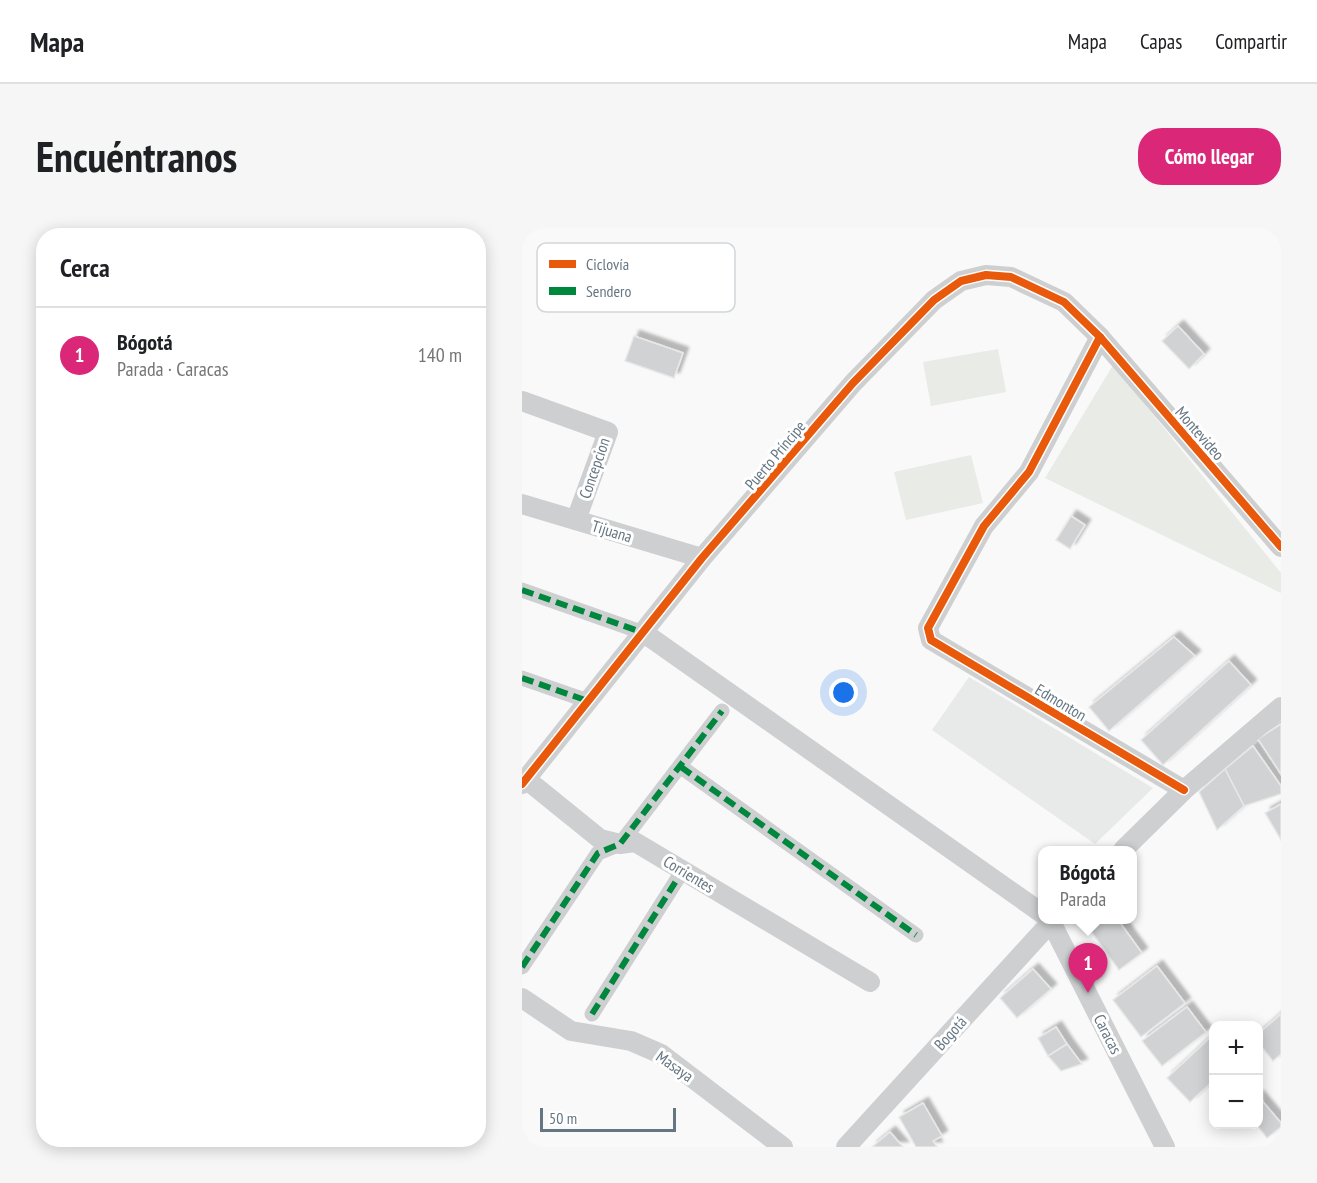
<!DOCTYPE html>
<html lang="es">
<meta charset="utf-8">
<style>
:root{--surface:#fff;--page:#f6f6f6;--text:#202124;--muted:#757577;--line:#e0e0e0;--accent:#db2777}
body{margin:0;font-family:"PT Sans Narrow",sans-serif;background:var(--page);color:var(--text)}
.controls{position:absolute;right:18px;bottom:18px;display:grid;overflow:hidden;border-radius:12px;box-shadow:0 3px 15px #0003}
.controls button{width:54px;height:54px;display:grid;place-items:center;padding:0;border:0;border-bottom:2px solid var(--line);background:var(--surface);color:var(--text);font:30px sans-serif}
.scale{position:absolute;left:18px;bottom:15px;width:136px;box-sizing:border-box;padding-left:6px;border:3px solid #657683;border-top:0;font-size:16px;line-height:21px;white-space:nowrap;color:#657683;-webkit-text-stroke:4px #fff;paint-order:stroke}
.you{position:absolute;left:322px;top:465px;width:21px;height:21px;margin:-15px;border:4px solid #fff;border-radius:50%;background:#1a73e8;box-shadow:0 0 0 9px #1a73e833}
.badge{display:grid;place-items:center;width:39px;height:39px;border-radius:50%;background:var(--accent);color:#fff;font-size:20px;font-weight:700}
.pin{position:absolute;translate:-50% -50px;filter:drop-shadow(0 2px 3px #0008)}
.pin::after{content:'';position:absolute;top:32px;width:21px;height:18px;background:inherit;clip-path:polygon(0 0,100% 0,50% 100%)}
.popup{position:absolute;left:516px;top:618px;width:99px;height:78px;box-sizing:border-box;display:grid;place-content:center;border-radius:12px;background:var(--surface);filter:drop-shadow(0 2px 4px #0005);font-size:20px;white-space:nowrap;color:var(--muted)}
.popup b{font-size:22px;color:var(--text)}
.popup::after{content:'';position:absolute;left:50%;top:100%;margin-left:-12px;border:12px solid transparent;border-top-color:var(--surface)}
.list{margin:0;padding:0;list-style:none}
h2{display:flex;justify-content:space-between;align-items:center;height:78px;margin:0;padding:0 24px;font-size:26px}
h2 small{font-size:20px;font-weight:400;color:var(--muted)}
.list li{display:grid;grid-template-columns:39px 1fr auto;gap:18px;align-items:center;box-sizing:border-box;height:96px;padding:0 24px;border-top:2px solid var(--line)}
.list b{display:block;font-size:22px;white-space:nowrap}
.list p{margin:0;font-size:20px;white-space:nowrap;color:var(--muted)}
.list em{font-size:20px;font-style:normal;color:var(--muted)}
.map{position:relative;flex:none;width:759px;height:919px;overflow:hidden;border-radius:24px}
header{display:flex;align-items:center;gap:36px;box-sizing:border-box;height:84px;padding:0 30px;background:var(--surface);border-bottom:2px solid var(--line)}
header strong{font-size:28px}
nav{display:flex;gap:33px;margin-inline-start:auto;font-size:21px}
.intro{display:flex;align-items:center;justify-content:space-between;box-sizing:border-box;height:144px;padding:0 36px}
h1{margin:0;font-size:42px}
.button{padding:15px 27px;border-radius:24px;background:var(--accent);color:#fff;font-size:21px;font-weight:700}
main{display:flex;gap:36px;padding:0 36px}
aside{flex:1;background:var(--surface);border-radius:24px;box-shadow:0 3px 15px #0003}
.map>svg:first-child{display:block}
.built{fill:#e8e9e9}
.green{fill:#e8ebe6}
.building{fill:#d0d2d3;stroke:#e8e8e8;stroke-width:1.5;filter:url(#shadow)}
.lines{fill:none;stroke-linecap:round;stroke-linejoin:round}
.pedestrian{stroke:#cecfd0;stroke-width:15}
.minor{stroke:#cecfd0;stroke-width:20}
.quiet{stroke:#00873e;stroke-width:6;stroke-dasharray:12 6;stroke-linecap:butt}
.cycleway-casing{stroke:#fff;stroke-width:11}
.cycleway{stroke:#e8590c;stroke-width:8}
.labels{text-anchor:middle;stroke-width:6;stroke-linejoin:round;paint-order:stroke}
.street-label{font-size:16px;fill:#657683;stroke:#fff}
.key{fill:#fff;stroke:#d1d6da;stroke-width:1.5}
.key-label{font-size:16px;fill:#657683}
</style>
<header>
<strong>Mapa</strong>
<nav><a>Mapa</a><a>Capas</a><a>Compartir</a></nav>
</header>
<div class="intro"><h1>Encuéntranos</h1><a class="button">Cómo llegar</a></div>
<main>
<aside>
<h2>Cerca<small></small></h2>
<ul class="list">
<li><span class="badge">1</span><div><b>Bógotá</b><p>Parada · Caracas</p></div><em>140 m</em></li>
</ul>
</aside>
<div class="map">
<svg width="759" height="919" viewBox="0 0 759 919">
<defs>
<filter id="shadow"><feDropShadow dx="5.5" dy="-5.5" stdDeviation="1.5" flood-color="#0004"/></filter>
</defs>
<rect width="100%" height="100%" fill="#f9f9f9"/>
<path class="built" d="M 447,449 L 631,560 L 573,616 L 410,502 Z"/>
<g class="green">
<path d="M 476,121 L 484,164 L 409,178 L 401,134 Z"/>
<path d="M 591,137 L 759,345 L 759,365 L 523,250 Z"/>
<path d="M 449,227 L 461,275 L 384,292 L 372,244 Z"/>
</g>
<g class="building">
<path d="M 656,98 L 682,126 L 667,141 L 640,113 Z"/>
<path d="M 112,108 L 161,125 L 152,150 L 103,133 Z"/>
<path d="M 549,288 L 563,297 L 548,321 L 534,312 Z"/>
<path d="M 652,409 L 673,428 L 587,503 L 567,479 Z"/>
<path d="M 707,433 L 729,457 L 641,537 L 619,512 Z"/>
<path d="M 759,496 L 759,546 L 736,511 Z"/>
<path d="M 731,518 L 759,558 L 759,566 L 722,578 L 703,541 Z"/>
<path d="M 703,541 L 722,578 L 695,602 L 677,564 Z"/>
<path d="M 759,576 L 759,612 L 743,585 Z"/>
<path d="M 561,692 L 596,692 L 620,725 L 597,742 Z"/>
<path d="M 635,738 L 663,775 L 619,809 L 591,772 Z"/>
<path d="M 511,741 L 529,761 L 495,790 L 478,770 Z"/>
<path d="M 665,779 L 684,804 L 640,838 L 620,813 Z"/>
<path d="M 759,786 L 759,826 L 751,833 L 736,814 L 736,806 Z"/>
<path d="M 534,799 L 545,816 L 526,828 L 516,810 Z"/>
<path d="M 690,808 L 692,852 L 668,874 L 645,850 Z"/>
<path d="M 545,816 L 560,836 L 539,843 L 526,828 Z"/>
<path d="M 736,868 L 759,895 L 759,899 L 745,910 L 734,896 L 736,896 Z"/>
<path d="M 401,875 L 420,908 L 411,913 L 415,919 L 394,919 L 377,889 Z"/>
<path d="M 368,904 L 381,919 L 350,919 Z"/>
</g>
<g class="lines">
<g class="pedestrian">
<path d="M 0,362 L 122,405"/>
<path d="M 0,450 L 66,473"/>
<path d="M 159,539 L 394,707"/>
<path d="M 0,739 L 76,625 L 98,616 L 200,483"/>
<path d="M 70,786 L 161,642"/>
</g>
<g class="minor">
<path d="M 578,109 L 507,244 L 462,298 L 406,400 L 409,412 L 662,562"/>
<path d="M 0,173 L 86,204 L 54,292"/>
<path d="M 0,276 L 180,330"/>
<path d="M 122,405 L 521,686"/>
<path d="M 4,551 L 78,611 L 98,616 L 113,614 L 348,754"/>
<path d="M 0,556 L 180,330 L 331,155 L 412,72 L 439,53 L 464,47 L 489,49 L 542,74 L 578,109 L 759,319"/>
<path d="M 601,622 L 662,562 L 759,479"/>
<path d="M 528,692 L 643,919"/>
<path d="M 0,770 L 49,803 L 109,813 L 139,826 L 261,919"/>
<path d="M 324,919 L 531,692"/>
</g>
<g class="quiet">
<path d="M 0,362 L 122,405"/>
<path d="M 0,450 L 66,473"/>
<path d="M 159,539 L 394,707"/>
<path d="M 0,739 L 76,625 L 98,616 L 200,483"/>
<path d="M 70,786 L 161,642"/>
</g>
<defs>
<g id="cycleway">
<path d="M 578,109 L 507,244 L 462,298 L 406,400 L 409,412 L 662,562"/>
<path d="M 0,556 L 180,330 L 331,155 L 412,72 L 439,53 L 464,47 L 489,49 L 542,74 L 578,109 L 759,319"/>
</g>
</defs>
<use href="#cycleway" class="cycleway-casing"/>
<use href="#cycleway" class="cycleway"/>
</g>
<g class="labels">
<g class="street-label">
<text transform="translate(678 205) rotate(49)" y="6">Montevideo</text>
<text transform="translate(253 227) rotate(-50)" y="6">Puerto Príncipe</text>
<text transform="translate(72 240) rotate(-71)" y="6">Concepcion</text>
<text transform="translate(90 303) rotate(17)" y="6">Tijuana</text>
<text transform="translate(539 474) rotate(31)" y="6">Edmonton</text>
<text transform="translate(167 646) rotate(31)" y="6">Corrientes</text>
<text transform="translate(428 805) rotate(-48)" y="6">Bogotá</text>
<text transform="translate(586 806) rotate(63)" y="6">Caracas</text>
<text transform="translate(153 838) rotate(35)" y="6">Masaya</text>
</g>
</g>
<rect x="15" y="15" width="198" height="69" rx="9" class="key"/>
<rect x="27" y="32" width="27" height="8" fill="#e8590c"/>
<rect x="27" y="59" width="27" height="8" fill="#00873e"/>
<g class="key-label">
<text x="64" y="42">Ciclovía</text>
<text x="64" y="69">Sendero</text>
</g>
</svg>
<div class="controls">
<button>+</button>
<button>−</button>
</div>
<div class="scale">50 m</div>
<div class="you"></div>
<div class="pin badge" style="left:566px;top:765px">1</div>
<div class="popup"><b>Bógotá</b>Parada</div>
</div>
</main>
